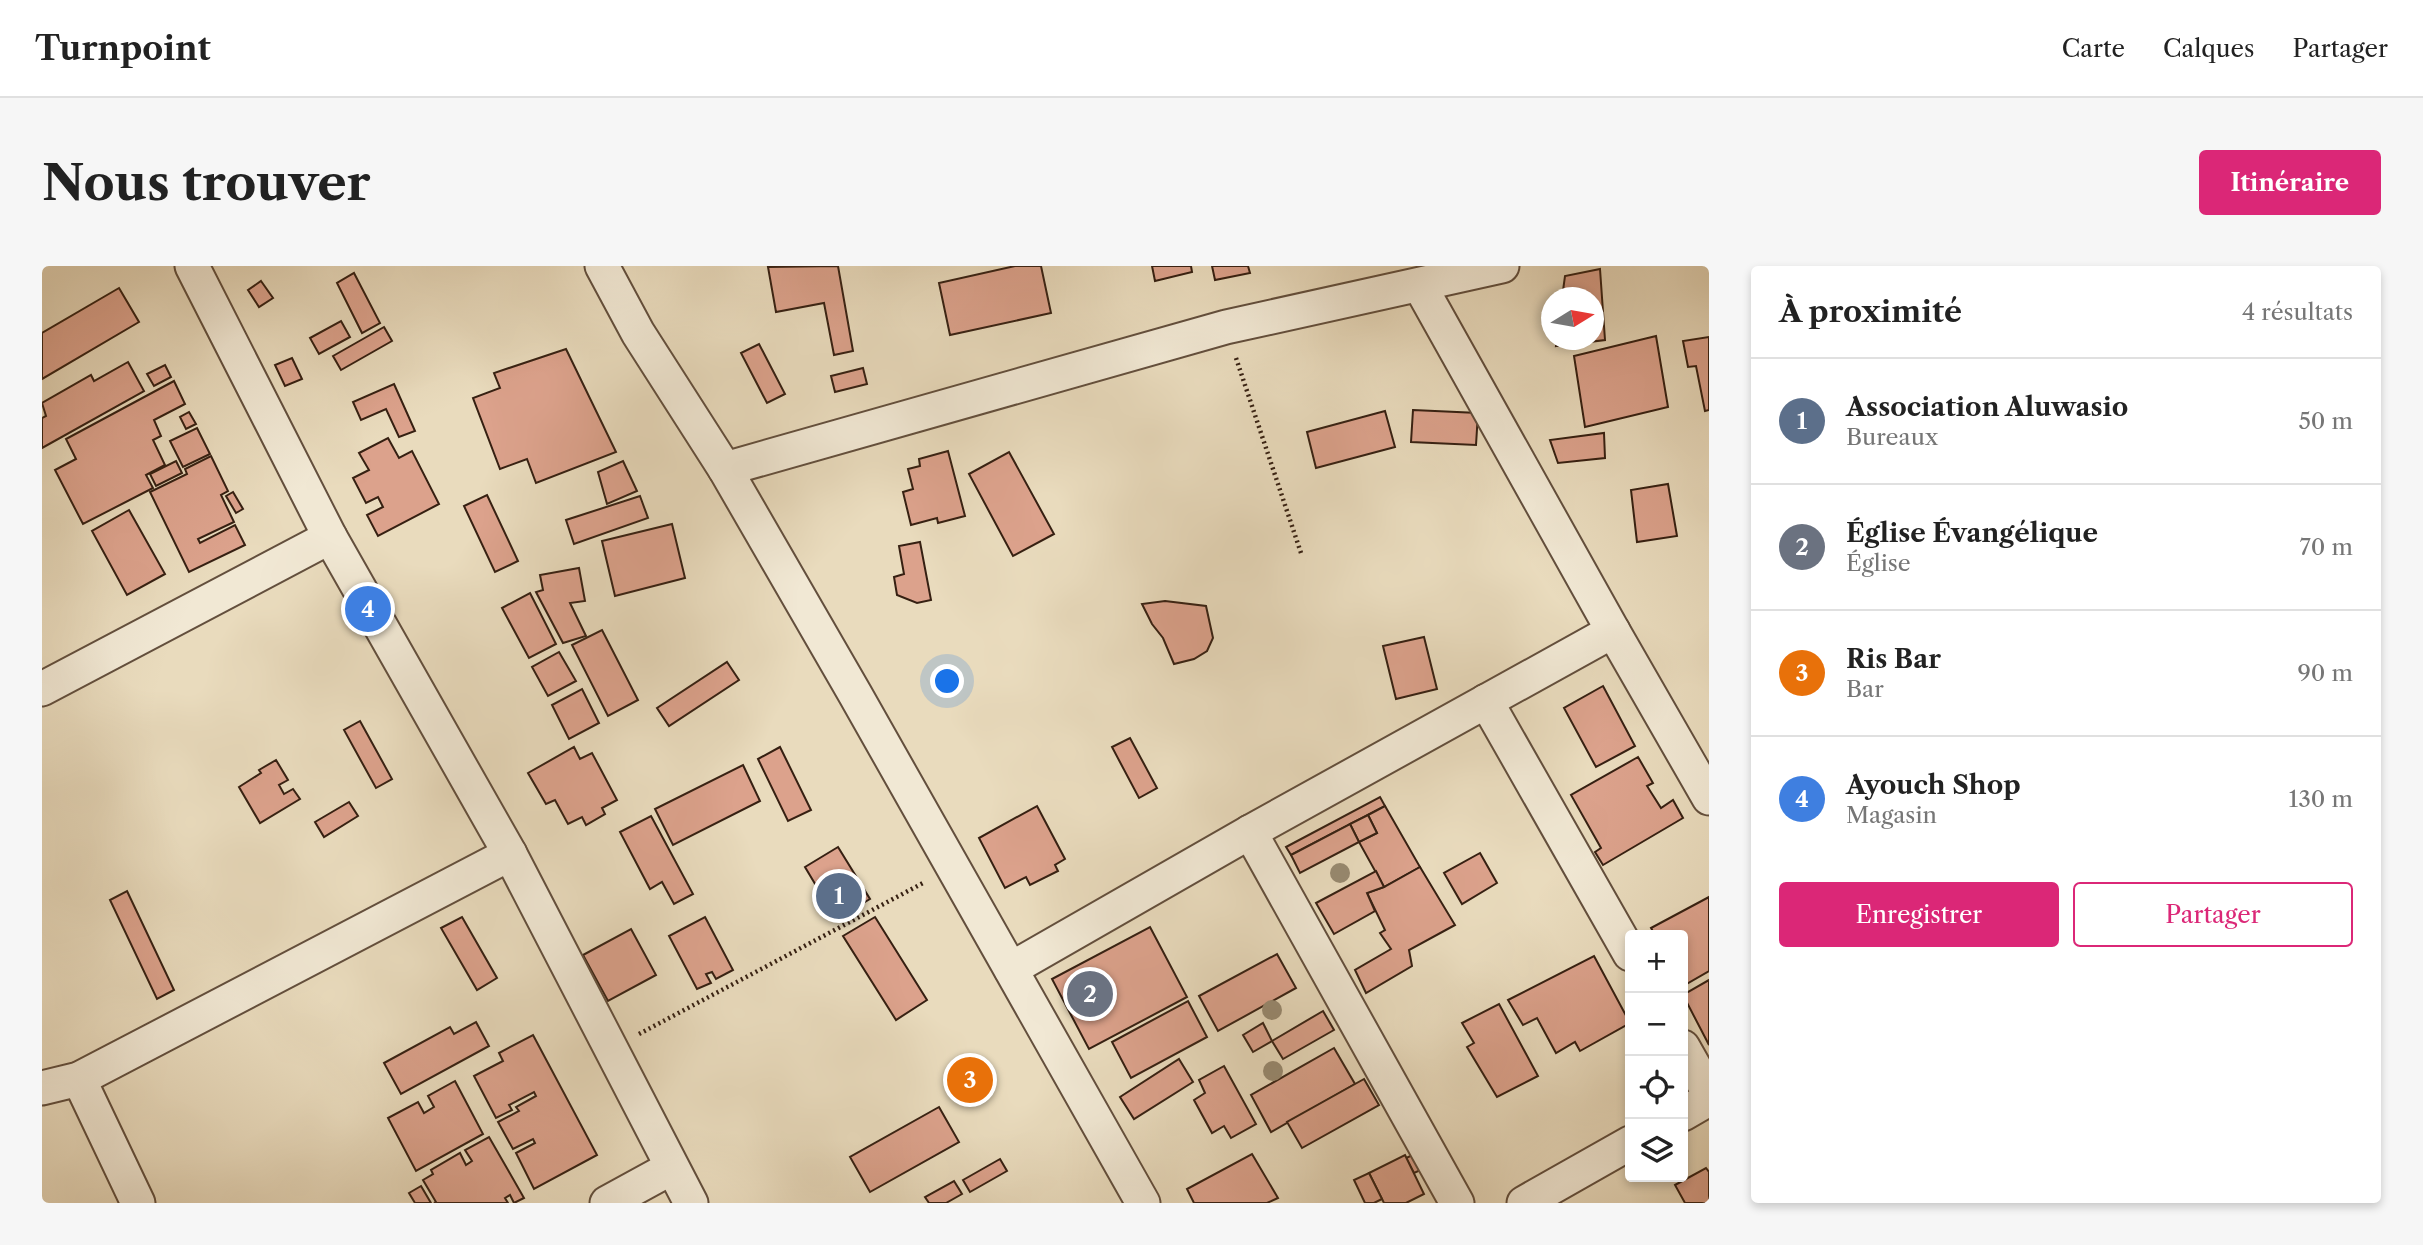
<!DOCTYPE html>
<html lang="fr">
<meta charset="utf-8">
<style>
:root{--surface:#fff;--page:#f6f6f6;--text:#222;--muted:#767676;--line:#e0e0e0;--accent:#db2777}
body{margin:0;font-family:"Libre Caslon Text",serif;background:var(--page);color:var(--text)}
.controls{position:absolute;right:21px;bottom:21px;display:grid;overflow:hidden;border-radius:7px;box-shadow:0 4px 10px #0003}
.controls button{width:63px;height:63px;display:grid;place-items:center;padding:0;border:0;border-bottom:2px solid var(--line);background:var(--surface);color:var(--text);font:35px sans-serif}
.compass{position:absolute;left:1499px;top:21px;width:63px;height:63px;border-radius:50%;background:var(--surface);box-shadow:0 4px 10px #0003;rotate:79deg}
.you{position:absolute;left:906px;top:416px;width:24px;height:24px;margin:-18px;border:5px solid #fff;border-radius:50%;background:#1a73e8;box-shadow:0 0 0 10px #1a73e833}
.badge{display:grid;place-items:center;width:46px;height:46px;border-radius:50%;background:var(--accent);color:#fff;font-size:23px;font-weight:700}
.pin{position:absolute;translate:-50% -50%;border:4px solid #fff;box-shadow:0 2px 7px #0006}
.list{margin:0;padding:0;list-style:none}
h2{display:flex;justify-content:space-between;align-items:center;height:91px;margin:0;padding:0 28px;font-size:30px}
h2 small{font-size:23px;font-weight:400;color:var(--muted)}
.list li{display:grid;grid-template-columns:46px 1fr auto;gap:21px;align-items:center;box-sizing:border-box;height:126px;padding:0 28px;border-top:2px solid var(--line)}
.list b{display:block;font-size:26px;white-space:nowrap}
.list p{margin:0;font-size:23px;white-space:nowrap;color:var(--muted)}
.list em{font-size:23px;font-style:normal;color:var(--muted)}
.actions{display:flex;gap:14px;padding:21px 28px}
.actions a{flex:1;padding:16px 0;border:2px solid var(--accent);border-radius:7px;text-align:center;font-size:24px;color:var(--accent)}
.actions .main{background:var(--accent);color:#fff}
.icon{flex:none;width:38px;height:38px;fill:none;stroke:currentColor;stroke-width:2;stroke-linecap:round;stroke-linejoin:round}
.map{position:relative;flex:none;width:1667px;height:937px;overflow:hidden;border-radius:7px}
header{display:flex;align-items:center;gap:42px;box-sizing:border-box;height:98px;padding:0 35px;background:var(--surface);border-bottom:2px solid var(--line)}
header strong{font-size:33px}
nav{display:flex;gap:38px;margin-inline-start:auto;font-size:24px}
.intro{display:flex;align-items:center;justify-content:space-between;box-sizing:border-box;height:168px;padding:0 42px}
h1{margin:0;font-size:49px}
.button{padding:18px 32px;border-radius:7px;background:var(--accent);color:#fff;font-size:24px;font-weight:700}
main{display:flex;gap:42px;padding:0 42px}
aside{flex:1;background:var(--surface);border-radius:7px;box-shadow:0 4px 10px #0003}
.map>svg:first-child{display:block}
.building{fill:#dca28c;stroke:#362012;stroke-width:2}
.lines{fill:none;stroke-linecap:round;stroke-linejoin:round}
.minor-casing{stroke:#634f3d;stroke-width:37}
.path{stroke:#362012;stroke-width:4.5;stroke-dasharray:2 3.5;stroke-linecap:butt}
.minor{stroke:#f1e8d4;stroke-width:33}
.tree{fill:#988a71}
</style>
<header>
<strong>Turnpoint</strong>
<nav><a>Carte</a><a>Calques</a><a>Partager</a></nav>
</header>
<div class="intro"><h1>Nous trouver</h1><a class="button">Itinéraire</a></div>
<main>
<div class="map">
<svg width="1667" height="937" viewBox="0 0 1667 937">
<rect width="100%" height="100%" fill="#e9dbbd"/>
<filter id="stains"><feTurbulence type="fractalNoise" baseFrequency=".00286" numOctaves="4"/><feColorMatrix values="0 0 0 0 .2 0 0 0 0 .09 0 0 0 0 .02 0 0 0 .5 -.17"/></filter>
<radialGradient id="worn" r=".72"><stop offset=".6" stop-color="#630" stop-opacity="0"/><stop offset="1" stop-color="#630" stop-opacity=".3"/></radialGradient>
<g class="building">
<path d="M 796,0 L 811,85 L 792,89 L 782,37 L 734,46 L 726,1 Z"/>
<path d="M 973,0 L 999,0 L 1009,47 L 908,69 L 897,17 Z"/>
<path d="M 1110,0 L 1149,0 L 1150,6 L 1113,15 Z"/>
<path d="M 1170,0 L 1206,0 L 1208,7 L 1173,14 Z"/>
<path d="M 1558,3 L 1563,74 L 1514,80 L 1515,74 L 1552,74 L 1552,32 L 1520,32 L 1523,10 Z"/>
<path d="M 312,7 L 338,57 L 320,67 L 295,17 Z"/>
<path d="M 219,15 L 231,32 L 217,41 L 206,24 Z"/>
<path d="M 77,22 L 97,56 L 0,113 L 0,67 Z"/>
<path d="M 299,55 L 308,71 L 277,88 L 268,72 Z"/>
<path d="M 342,61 L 350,75 L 299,104 L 291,90 Z"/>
<path d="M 1614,70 L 1626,141 L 1543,161 L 1532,90 Z"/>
<path d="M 1667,71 L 1667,144 L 1663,145 L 1654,100 L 1646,101 L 1641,75 Z"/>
<path d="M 717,78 L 743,128 L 725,137 L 699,87 Z"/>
<path d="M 524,83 L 574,186 L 494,217 L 485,193 L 458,203 L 431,132 L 458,122 L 452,107 Z"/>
<path d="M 250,92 L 260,113 L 243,120 L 233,99 Z"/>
<path d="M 86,96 L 102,125 L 0,182 L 0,152 L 4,150 L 0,137 L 49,109 L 52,115 Z"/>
<path d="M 123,99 L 129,111 L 112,120 L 105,108 Z"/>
<path d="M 821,102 L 825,118 L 793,126 L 789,110 Z"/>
<path d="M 132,115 L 143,138 L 112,154 L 119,170 L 111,174 L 123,199 L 104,209 L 111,222 L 41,258 L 13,204 L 34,193 L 24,173 Z"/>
<path d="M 352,118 L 373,165 L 357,171 L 344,143 L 319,154 L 311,136 Z"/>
<path d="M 1371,144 L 1436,147 L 1434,179 L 1369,176 Z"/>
<path d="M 1343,145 L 1353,181 L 1274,202 L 1265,166 Z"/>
<path d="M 147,146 L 154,158 L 144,163 L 138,151 Z"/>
<path d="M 155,162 L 168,188 L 141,201 L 128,175 Z"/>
<path d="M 1562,167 L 1563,192 L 1516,197 L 1508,174 Z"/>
<path d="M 346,172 L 357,192 L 370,185 L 397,238 L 336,270 L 325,249 L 341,241 L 336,231 L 324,237 L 311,212 L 327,204 L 317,187 Z"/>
<path d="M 906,185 L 923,250 L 896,257 L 895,252 L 869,259 L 861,226 L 871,223 L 866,203 L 878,200 L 877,193 Z"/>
<path d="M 967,186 L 1012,268 L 971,290 L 927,208 Z"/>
<path d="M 169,190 L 186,225 L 179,229 L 192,256 L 156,273 L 158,277 L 193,259 L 203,279 L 147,306 L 108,226 L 145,208 L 143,203 Z"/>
<path d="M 134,195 L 140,207 L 114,220 L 108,208 Z"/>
<path d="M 581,195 L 595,225 L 565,238 L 556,206 Z"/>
<path d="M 1626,218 L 1635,270 L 1595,276 L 1589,224 Z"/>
<path d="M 191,226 L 201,243 L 194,247 L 184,230 Z"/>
<path d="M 445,229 L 476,295 L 453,306 L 422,240 Z"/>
<path d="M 598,230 L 606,252 L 532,278 L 524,254 Z"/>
<path d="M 87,244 L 123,308 L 85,329 L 50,265 Z"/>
<path d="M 630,258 L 643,312 L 573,330 L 560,275 Z"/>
<path d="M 878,276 L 889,334 L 875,337 L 855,329 L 852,311 L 862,308 L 857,280 Z"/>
<path d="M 537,302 L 543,335 L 528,337 L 544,370 L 521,377 L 494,326 L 501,324 L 498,309 Z"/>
<path d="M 488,327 L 514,378 L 487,392 L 460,342 Z"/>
<path d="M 1123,335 L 1164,340 L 1171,372 L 1165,385 L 1152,393 L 1132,398 L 1121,372 L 1110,358 L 1100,338 Z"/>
<path d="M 560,364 L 596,434 L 566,450 L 530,379 Z"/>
<path d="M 1382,371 L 1395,423 L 1354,433 L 1341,380 Z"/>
<path d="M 517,386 L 534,415 L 506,430 L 490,401 Z"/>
<path d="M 685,396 L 697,414 L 627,460 L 615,442 Z"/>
<path d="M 1561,420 L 1593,480 L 1554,501 L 1522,442 Z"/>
<path d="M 540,423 L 557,457 L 527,473 L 510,439 Z"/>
<path d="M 318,455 L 350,513 L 334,522 L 302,464 Z"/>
<path d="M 1088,472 L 1115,522 L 1097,532 L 1070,481 Z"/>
<path d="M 532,481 L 538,493 L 550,487 L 575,534 L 560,542 L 563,548 L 544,559 L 540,551 L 526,558 L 513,534 L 504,538 L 486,507 Z"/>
<path d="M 738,481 L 769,544 L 746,555 L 716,493 Z"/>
<path d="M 1596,491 L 1611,517 L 1605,520 L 1619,542 L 1631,534 L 1641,552 L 1561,599 L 1553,586 L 1559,582 L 1529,529 Z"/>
<path d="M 234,494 L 246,514 L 237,519 L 242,528 L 251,523 L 258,533 L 218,557 L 197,521 L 219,507 L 217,504 Z"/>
<path d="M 701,499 L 718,535 L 631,579 L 613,543 Z"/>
<path d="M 1338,531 L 1343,540 L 1249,589 L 1244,581 Z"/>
<path d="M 307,536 L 316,550 L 282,571 L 273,556 Z"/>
<path d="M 995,540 L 1023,593 L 1013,599 L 1016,605 L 988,619 L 984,611 L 963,622 L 937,572 Z"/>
<path d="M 1343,540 L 1378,601 L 1342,621 L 1317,576 L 1335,567 L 1326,549 Z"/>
<path d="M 1326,549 L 1335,567 L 1317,576 L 1308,558 Z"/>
<path d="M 609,550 L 651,628 L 632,638 L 620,616 L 608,623 L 578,566 Z"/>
<path d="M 1308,558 L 1317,576 L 1258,607 L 1249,589 Z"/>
<path d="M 796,581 L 828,633 L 794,653 L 763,601 Z"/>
<path d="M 1438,587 L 1455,617 L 1420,638 L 1402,607 Z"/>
<path d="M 1378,601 L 1413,659 L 1367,684 L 1370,700 L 1324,727 L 1313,704 L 1349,683 L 1338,667 L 1343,664 L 1325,627 L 1342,621 Z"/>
<path d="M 1334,605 L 1342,621 L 1325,627 L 1333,645 L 1292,668 L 1274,637 Z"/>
<path d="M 85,625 L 132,724 L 115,733 L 68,634 Z"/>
<path d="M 1667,631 L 1667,705 L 1641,720 L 1641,669 L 1613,669 L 1609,662 Z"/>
<path d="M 420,651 L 455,712 L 435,724 L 399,662 Z"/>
<path d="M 663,651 L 691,704 L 674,713 L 670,706 L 664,708 L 669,717 L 655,723 L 627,670 Z"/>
<path d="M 833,651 L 885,734 L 854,754 L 801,670 Z"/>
<path d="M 1108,661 L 1145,731 L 1047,783 L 1010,713 Z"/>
<path d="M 589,663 L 614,709 L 566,735 L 541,689 Z"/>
<path d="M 1235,688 L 1254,722 L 1176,765 L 1157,730 Z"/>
<path d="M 1552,690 L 1588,757 L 1538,785 L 1533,776 L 1514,787 L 1495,752 L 1481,759 L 1466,734 Z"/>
<path d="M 1667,714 L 1667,779 L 1641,729 Z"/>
<path d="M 1146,735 L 1165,771 L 1089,812 L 1070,776 Z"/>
<path d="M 1457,738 L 1496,810 L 1455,831 L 1425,781 L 1432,777 L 1420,757 Z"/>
<path d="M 1281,745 L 1292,764 L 1241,793 L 1230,775 Z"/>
<path d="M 434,756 L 447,780 L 359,828 L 342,797 L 408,761 L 412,768 Z"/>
<path d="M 1221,757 L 1230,775 L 1211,786 L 1201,769 Z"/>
<path d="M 491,769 L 555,889 L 492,923 L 474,887 L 493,877 L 491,873 L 471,883 L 456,856 L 477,845 L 474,841 L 494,830 L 492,826 L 467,839 L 470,844 L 454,852 L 432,810 L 461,795 L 457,787 Z"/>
<path d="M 1292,782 L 1313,818 L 1229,866 L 1209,829 Z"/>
<path d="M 1137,793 L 1151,816 L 1092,853 L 1078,831 Z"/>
<path d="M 1182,800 L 1214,858 L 1189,872 L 1182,860 L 1170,867 L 1152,834 L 1163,827 L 1157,814 Z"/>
<path d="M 1322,813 L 1337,839 L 1260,882 L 1245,856 Z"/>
<path d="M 413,815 L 441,868 L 374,905 L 346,852 L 376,836 L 382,847 L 392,841 L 386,830 Z"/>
<path d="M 897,841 L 917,876 L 828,926 L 808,891 Z"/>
<path d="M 447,871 L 482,932 L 472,937 L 468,929 L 463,932 L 466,937 L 392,937 L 394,936 L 381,914 L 391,908 L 389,904 L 418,887 L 424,899 L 430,895 L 423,884 Z"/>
<path d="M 1210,888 L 1236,932 L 1225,937 L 1152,937 L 1145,923 Z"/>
<path d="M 1373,888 L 1381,903 L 1372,907 L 1364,892 Z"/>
<path d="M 1363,889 L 1382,928 L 1364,937 L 1342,937 L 1327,907 Z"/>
<path d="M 958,893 L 965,905 L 928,926 L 921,914 Z"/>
<path d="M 1664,902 L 1667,906 L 1667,937 L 1643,937 L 1633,919 Z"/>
<path d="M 1327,907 L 1340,933 L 1332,937 L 1323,937 L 1312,914 Z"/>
<path d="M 912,915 L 920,928 L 904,937 L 887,937 L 883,931 Z"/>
<path d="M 379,920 L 389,937 L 373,937 L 367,927 Z"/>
</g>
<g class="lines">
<defs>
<g id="minor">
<path d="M 150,0 L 288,271 L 468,588 L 649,937"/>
<path d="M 560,0 L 596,67 L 683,203 L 813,428 L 1101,937"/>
<path d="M 1378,20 L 1571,365 L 1667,532"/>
<path d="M 683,203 L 1184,61 L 1460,0"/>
<path d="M 0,423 L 288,271"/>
<path d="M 1444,435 L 1588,688"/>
<path d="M 1208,566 L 1415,937"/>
<path d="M 969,703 L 1208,566 L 1571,365"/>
<path d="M 1641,781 L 1667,827"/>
<path d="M 37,813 L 96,937"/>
<path d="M 0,822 L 37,813 L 468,588"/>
<path d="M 1641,848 L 1667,833"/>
<path d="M 565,937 L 629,902"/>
<path d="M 1482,937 L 1588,877"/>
</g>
</defs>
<use href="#minor" class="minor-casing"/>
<g class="path">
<path d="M 1194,92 L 1259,287"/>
<path d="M 597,768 L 883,616"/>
</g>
<use href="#minor" class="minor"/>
</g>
<g class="tree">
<circle cx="1298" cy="607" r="10"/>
<circle cx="1230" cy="744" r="10"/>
<circle cx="1231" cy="805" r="10"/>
</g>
<rect width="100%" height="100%" filter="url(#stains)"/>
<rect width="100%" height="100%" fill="url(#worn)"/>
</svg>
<div class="controls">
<button>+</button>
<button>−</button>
<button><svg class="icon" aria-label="locate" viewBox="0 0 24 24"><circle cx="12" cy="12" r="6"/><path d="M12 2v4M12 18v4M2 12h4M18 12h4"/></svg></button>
<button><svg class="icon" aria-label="layers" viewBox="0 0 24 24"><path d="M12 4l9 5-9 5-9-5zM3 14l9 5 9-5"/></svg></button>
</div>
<svg class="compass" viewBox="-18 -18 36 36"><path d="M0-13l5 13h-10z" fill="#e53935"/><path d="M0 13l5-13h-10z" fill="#767676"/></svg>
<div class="you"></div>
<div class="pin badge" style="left:797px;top:630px;background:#5c6f8a">1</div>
<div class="pin badge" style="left:1048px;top:728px;background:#6b7280">2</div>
<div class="pin badge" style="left:928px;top:814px;background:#e8710a">3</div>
<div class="pin badge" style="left:326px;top:343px;background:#3f7fe0">4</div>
</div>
<aside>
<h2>À proximité<small>4 résultats</small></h2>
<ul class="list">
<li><span class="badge" style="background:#5c6f8a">1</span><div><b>Association Aluwasio</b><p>Bureaux</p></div><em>50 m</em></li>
<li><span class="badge" style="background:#6b7280">2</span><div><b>Église Évangélique</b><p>Église</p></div><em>70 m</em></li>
<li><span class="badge" style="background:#e8710a">3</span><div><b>Ris Bar</b><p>Bar</p></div><em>90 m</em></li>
<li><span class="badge" style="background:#3f7fe0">4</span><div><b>Ayouch Shop</b><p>Magasin</p></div><em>130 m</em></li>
</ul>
<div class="actions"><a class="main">Enregistrer</a><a>Partager</a></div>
</aside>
</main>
